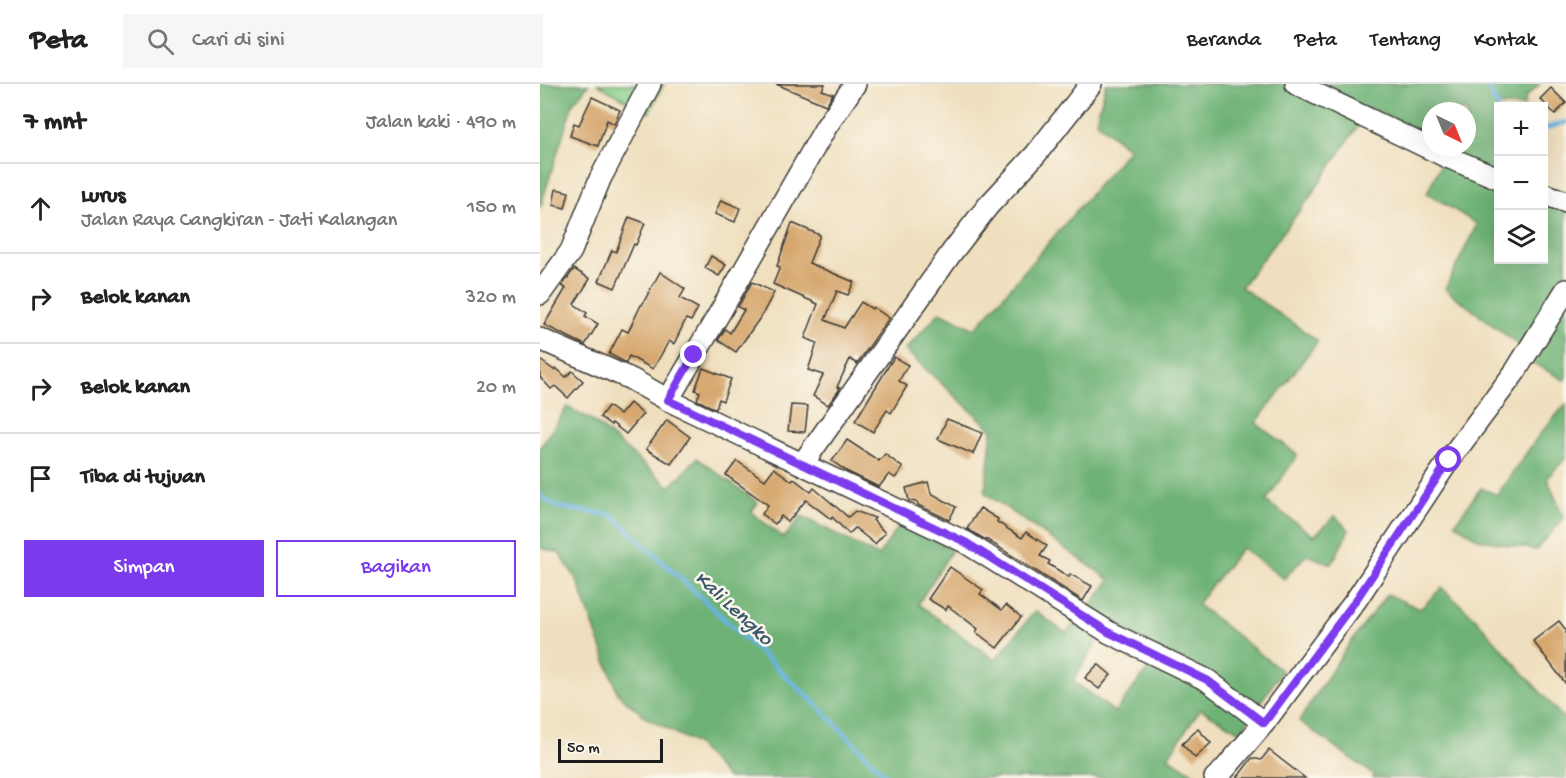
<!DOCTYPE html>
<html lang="id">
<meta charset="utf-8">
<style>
:root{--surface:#fff;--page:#f6f6f6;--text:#222;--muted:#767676;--line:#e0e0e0;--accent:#7c3aed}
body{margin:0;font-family:"Gochi Hand",sans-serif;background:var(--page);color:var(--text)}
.controls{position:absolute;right:18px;top:18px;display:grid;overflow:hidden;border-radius:0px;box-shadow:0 6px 24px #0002}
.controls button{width:54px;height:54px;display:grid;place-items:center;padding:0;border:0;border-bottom:2px solid var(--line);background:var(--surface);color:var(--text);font:30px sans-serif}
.compass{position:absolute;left:882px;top:18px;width:54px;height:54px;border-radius:50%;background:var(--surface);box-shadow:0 6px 24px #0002;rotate:137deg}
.scale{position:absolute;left:18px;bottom:15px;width:105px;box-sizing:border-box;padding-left:6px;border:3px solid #1c1c1c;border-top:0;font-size:16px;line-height:21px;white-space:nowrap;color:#1c1c1c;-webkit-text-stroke:4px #fbf7ec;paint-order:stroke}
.stop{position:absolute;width:18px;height:18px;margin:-14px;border:4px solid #7c3aed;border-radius:50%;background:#fff}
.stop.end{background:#7c3aed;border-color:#fff;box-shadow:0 2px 6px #0008}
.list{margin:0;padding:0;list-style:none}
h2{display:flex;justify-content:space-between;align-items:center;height:78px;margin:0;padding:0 24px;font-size:26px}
h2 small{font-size:20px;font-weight:400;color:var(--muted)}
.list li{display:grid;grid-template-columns:39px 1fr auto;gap:18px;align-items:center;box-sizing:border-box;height:90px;padding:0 24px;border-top:2px solid var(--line)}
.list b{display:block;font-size:22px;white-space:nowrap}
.list p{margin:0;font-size:20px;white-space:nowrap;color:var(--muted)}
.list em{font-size:20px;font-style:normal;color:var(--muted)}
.actions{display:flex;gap:12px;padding:18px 24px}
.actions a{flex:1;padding:14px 0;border:2px solid var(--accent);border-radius:0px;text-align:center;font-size:21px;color:var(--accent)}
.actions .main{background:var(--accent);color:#fff}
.icon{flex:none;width:33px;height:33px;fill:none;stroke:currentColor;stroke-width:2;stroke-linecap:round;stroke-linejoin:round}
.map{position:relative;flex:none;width:1026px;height:694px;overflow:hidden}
header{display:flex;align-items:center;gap:36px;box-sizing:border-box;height:84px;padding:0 30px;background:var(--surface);border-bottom:2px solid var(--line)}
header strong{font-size:28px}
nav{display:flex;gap:33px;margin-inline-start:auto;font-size:21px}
.search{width:420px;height:54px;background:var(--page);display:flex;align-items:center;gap:15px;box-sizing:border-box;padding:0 21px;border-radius:0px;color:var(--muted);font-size:22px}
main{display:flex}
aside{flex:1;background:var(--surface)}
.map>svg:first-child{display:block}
.green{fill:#89cf8a;stroke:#527653;stroke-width:1.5}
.forest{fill:#6eb276;stroke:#456749;stroke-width:1.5}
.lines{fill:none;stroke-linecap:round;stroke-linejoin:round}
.stream{stroke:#68b3e1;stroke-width:4.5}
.building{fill:#d6a76e}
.minor-casing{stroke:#3c3934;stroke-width:24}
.minor{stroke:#fff;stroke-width:21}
.route{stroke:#7c3aed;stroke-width:8}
.labels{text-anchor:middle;stroke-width:5;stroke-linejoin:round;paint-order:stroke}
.water-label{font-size:21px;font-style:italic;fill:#3a586b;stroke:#fbf7ec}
</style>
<header>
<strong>Peta</strong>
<div class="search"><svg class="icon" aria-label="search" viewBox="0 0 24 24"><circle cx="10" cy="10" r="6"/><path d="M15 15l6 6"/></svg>Cari di sini</div>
<nav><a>Beranda</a><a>Peta</a><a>Tentang</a><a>Kontak</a></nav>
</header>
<main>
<aside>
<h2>7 mnt<small>Jalan kaki · 490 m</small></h2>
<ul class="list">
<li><svg class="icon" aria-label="ahead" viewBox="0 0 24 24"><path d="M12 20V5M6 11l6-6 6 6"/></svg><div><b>Lurus</b><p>Jalan Raya Cangkiran - Jati Kalangan</p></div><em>150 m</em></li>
<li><svg class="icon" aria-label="right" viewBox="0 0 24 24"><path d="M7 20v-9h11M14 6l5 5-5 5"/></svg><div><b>Belok kanan</b></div><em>320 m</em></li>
<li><svg class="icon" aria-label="right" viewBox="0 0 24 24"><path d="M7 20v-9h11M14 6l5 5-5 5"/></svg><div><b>Belok kanan</b></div><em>20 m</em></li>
<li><svg class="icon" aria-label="arrive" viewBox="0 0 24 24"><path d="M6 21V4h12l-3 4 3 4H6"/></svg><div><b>Tiba di tujuan</b></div></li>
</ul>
<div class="actions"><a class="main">Simpan</a><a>Bagikan</a></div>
</aside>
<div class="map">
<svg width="1026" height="694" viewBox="0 0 1026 694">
<rect width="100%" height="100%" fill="#fbf7ec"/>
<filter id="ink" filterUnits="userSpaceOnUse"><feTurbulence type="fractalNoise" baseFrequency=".0167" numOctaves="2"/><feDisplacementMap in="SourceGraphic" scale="12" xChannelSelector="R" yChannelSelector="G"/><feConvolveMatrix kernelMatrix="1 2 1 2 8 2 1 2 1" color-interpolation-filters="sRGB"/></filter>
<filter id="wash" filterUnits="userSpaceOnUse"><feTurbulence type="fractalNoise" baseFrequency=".008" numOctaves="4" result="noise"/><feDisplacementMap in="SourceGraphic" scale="24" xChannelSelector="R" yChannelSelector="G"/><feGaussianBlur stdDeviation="1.35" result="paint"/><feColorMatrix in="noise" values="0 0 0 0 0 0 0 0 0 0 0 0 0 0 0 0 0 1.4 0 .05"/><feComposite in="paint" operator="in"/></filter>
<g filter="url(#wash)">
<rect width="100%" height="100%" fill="#efdfbe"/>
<path class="green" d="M 57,0 L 124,0 L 109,29 Z"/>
<g class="forest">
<path d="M 0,0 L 49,0 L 33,19 L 0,124 Z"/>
<path d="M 566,0 L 1000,0 L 986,13 L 984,22 L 958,22 L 958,176 L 1004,176 L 1004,119 L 1026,127 L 1026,297 L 989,277 L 980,262 L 905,205 L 937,140 L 887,109 L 909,63 L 927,63 L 927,27 L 891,27 L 891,52 L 830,24 L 770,113 L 701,203 L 778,257 L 716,339 L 758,371 L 726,417 L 774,452 L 795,432 L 809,446 L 792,480 L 766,471 L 744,495 L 702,464 L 657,520 L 742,587 L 700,648 L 660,625 L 628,673 L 660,694 L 187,694 L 156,660 L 105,633 L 78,610 L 37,496 L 19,469 L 0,464 L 0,364 L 27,323 L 52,336 L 130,403 L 157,374 L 218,419 L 211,428 L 244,454 L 262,432 L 338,472 L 362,438 L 412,466 L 378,520 L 455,576 L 495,527 L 526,549 L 535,539 L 557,558 L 533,597 L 575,628 L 621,568 L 548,524 L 570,496 L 445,409 L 452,346 L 365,266 L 400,228 L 435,245 L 589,65 L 556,37 Z"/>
<path d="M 1026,320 L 1026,374 L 1007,394 L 1024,434 L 996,466 L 938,455 L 915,439 L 941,404 L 957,411 L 999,351 Z"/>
<path d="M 902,504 L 933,532 L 1026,637 L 1026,694 L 833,694 L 834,691 L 759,637 L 805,566 L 847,510 L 880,525 Z"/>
</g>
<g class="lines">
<g class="stream">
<path d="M 947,0 L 956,21 L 959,22"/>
<path d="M 1004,45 L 1026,38"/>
<path d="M 0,412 L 18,423 L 72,431 L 279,623 L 348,694"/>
</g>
</g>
<g id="blocks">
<g class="building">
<path d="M 236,0 L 285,0 L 282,6 L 293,10 L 286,21 Z"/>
<path d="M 1011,4 L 1026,19 L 1015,30 L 1000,15 Z"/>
<path d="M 52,13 L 80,26 L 74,40 L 67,36 L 58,62 L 30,52 L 34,39 L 39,41 Z"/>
<path d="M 16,105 L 29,108 L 25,124 L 13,121 Z"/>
<path d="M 181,116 L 200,124 L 195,138 L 175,130 Z"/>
<path d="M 89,133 L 105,139 L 96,161 L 94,160 L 75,204 L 59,197 L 72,166 L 76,168 Z"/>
<path d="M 252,139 L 280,151 L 269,179 L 314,198 L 308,211 L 297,207 L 285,236 L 304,244 L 321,218 L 332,225 L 333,223 L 349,234 L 317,280 L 310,275 L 297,303 L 300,304 L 299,306 L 288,321 L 273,312 L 283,291 L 268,286 L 277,259 L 265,254 L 278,220 L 233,200 L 240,183 L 237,182 Z"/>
<path d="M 171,172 L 186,181 L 179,192 L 165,184 Z"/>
<path d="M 34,185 L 50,195 L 34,220 L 47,229 L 45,232 L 58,240 L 45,261 L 4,241 L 26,204 L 22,202 Z"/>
<path d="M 120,188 L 145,205 L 140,214 L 158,224 L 151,237 L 146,235 L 134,260 L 129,257 L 113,285 L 89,272 L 86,279 L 69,270 L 82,245 L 88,248 L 101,221 L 102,221 Z"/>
<path d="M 212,198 L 234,208 L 222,231 L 196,268 L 178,256 L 185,245 L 190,249 L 204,226 L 198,223 Z"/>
<path d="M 354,273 L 368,281 L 359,297 L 367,302 L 351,329 L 347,326 L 333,348 L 315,337 Z"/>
<path d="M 0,276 L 14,286 L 16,284 L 26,293 L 32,287 L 43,297 L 28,314 L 15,302 L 11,305 L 0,293 Z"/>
<path d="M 163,284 L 191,295 L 183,317 L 179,315 L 176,325 L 157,316 L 160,308 L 155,306 Z"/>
<path d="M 90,319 L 103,330 L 86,350 L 72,339 L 71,341 L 60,333 L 68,322 L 80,331 Z"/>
<path d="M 251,321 L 268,322 L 265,348 L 248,347 Z"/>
<path d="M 407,335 L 442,349 L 433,370 L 398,355 Z"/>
<path d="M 127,336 L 150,353 L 131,380 L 106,365 Z"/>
<path d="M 307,356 L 339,377 L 345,370 L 363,384 L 355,394 L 349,390 L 339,403 L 308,388 L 292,377 Z"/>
<path d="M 197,377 L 225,396 L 234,384 L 252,397 L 254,395 L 271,408 L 274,404 L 308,433 L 315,427 L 335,434 L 333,436 L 345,449 L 335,460 L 315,444 L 309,450 L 292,433 L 291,435 L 266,416 L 248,438 L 241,432 L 235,440 L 222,430 L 228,421 L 186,391 Z"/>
<path d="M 388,398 L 391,409 L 416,423 L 409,436 L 378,421 L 377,418 L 369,417 L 366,404 Z"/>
<path d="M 440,424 L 458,435 L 457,438 L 482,454 L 486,448 L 507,462 L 500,472 L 510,477 L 508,480 L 529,493 L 530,490 L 552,502 L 543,517 L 446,455 L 446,456 L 427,445 Z"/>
<path d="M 410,483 L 443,506 L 440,510 L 462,526 L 466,521 L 481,533 L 457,564 L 436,548 L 438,545 L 408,522 L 406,526 L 388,515 Z"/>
<path d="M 1019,537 L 1026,546 L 1026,600 L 993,557 Z"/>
<path d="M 558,580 L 571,591 L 559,605 L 545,594 Z"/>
<path d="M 658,645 L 671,659 L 655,674 L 642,660 Z"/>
<path d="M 729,666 L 765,694 L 697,694 L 712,674 L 721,676 Z"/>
</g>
</g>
</g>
<g filter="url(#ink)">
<use href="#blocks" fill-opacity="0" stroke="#3c3934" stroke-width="1.5"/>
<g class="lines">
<defs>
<g id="minor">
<path d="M 756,0 L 905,72 L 958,94"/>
<path d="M 1004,110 L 1026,118"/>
<path d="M 0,210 L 31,167 L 60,95 L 110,0"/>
<path d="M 0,255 L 91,295 L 128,316 L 179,230 L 286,43 L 315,0"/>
<path d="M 128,316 L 425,458 L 570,549 L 667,596 L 724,639"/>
<path d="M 263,379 L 412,168 L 448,122 L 496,70 L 551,0"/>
<path d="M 675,694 L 683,687 L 724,639 L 816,516 L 909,376 L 975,288 L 1026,206"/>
</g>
</defs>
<use href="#minor" class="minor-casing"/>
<use href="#minor" class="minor"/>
</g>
</g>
<g class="lines" filter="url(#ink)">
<path class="route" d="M 154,271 L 128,316 L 425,458 L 570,549 L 667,596 L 724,639 L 816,516 L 909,376"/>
</g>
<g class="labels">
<g class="water-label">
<text transform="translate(195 523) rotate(43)" y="7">Kali Lengko</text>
</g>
</g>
</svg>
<div class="controls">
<button>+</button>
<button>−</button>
<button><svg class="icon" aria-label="layers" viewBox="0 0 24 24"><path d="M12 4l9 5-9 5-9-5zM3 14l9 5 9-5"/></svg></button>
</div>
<svg class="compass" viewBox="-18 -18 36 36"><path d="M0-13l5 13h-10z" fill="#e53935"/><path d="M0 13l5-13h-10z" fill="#767676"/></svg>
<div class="scale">50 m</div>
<div class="stop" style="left:909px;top:376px"></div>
<div class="stop end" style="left:154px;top:271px"></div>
</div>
</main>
